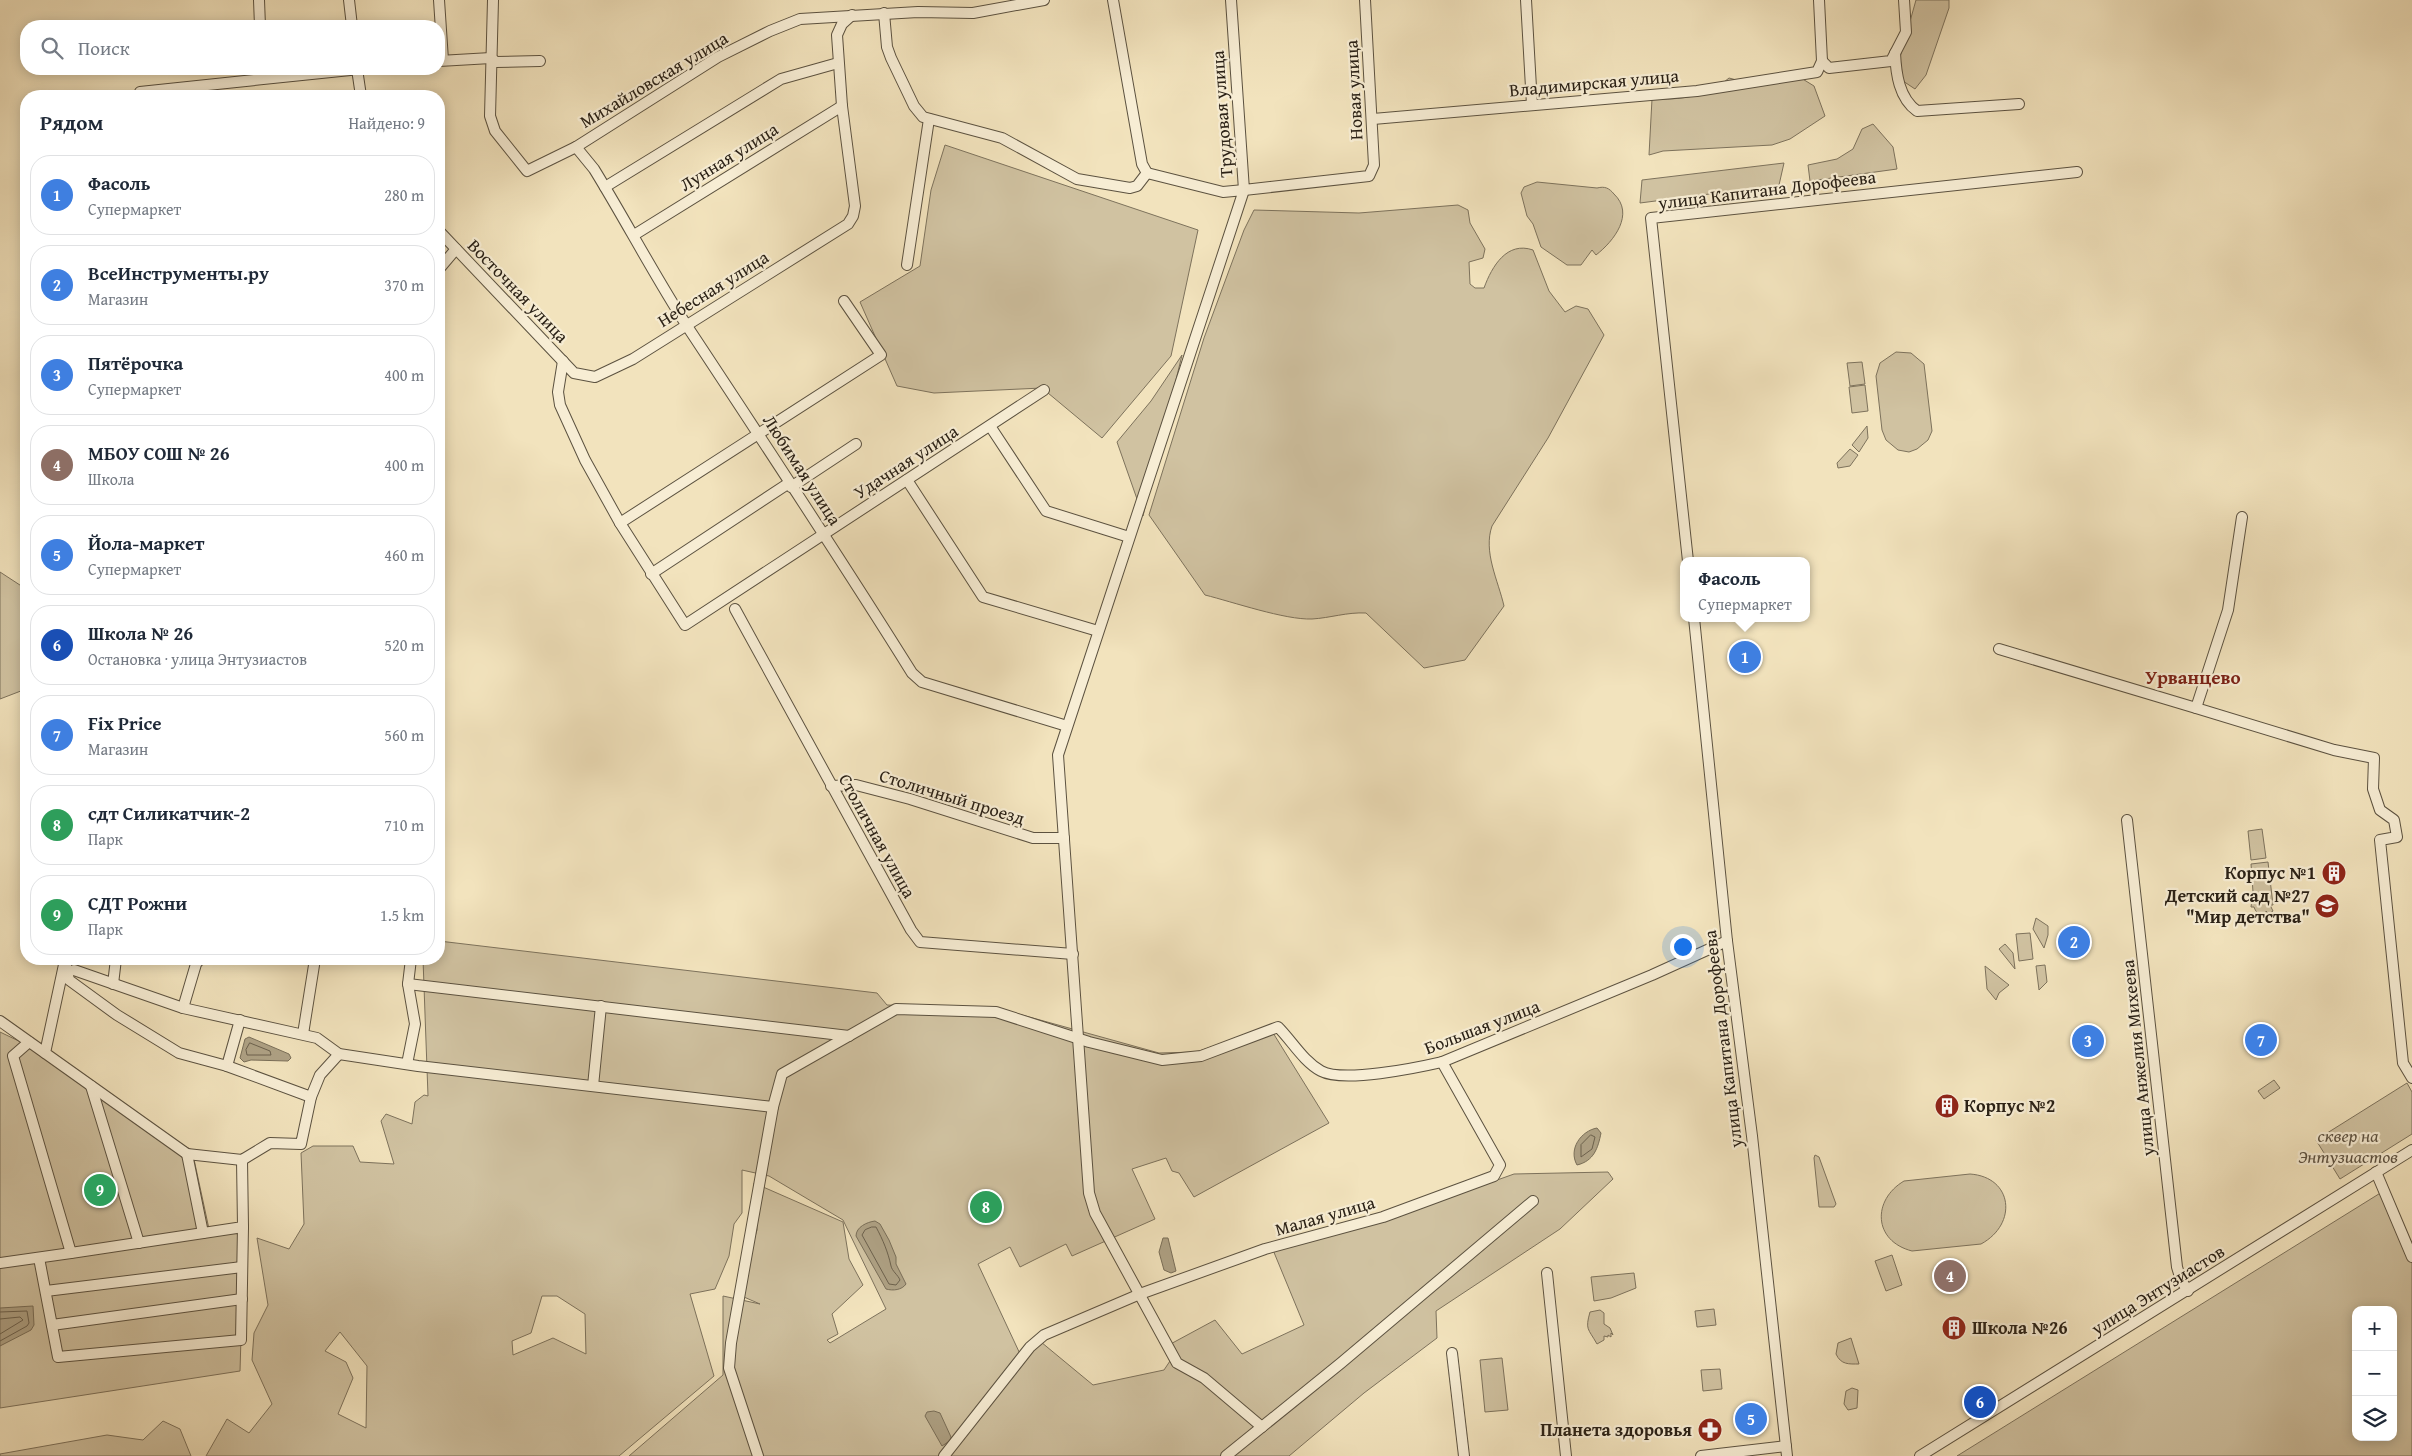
<!DOCTYPE html>
<html lang="ru">
<meta charset="utf-8">
<style>
:root{--surface:#fff;--page:#f6f6f7;--text:#1f2937;--muted:#747a83;--line:#e0e1e3;--accent:#2563eb}
body{margin:0;font-family:"Gentium Book Plus",serif;background:var(--page);color:var(--text)}
.controls{position:absolute;right:15px;bottom:15px;display:grid;overflow:hidden;border-radius:10px;box-shadow:0 2px 12px #0003}
.controls button{width:45px;height:45px;display:grid;place-items:center;padding:0;border:0;border-bottom:1px solid var(--line);background:var(--surface);color:var(--text);font:25px sans-serif}
.you{position:absolute;left:1682px;top:946px;width:18px;height:18px;margin:-12px;border:4px solid #fff;border-radius:50%;background:#1a73e8;box-shadow:0 0 0 8px #1a73e833}
.badge{display:grid;place-items:center;width:32px;height:32px;border-radius:50%;background:var(--accent);color:#fff;font-size:16px;font-weight:700}
.pin{position:absolute;translate:-50% -50%;border:2px solid #fff;box-shadow:0 1px 5px #0006}
.popup{position:absolute;left:1680px;top:557px;width:130px;height:65px;box-sizing:border-box;display:grid;place-content:center;border-radius:10px;background:var(--surface);filter:drop-shadow(0 1px 4px #0005);font-size:16px;white-space:nowrap;color:var(--muted)}
.popup b{font-size:19px;color:var(--text)}
.popup::after{content:'';position:absolute;left:50%;top:100%;margin-left:-10px;border:10px solid transparent;border-top-color:var(--surface)}
.list{margin:0;padding:0;list-style:none}
h2{display:flex;justify-content:space-between;align-items:center;height:65px;margin:0;padding:0 20px;font-size:21px}
h2 small{font-size:16px;font-weight:400;color:var(--muted)}
.list li{display:grid;grid-template-columns:32px 1fr auto;gap:15px;align-items:center;box-sizing:border-box;height:80px;margin:0 10px 10px;padding:0 10px;border:1px solid var(--line);border-radius:20px}
.list b{display:block;font-size:19px;white-space:nowrap}
.list p{margin:0;font-size:16px;white-space:nowrap;color:var(--muted)}
.list em{font-size:16px;font-style:normal;color:var(--muted)}
.icon{flex:none;width:28px;height:28px;fill:none;stroke:currentColor;stroke-width:2;stroke-linecap:round;stroke-linejoin:round}
.map{position:relative;flex:none;width:2412px;height:1456px;overflow:hidden}
.search{position:absolute;background:var(--surface);box-shadow:0 2px 12px #0003;left:20px;top:20px;width:425px;height:55px;display:flex;align-items:center;gap:12px;box-sizing:border-box;padding:0 18px;border-radius:20px;color:var(--muted);font-size:19px}
.panel{position:absolute;background:var(--surface);box-shadow:0 2px 12px #0003;left:20px;top:90px;width:425px;height:875px;border-radius:20px}
.map>svg:first-child{display:block}
.green{fill:#d0c2a1;stroke:#7d725c;fill-rule:evenodd}
.water{fill:#aea184;stroke:#796e58}
.lines{fill:none;stroke-linecap:round;stroke-linejoin:round}
.shore{stroke:#6c614d;stroke-width:1}
.minor-casing{stroke:#5c5240;stroke-width:12}
.minor{stroke:#f7edd4;stroke-width:10}
.labels{text-anchor:middle;stroke-width:4.5;stroke-linejoin:round;paint-order:stroke}
.street-label{font-size:18px;fill:#2a2116;stroke:#f7edd4}
.poi-label{font-size:18px;font-weight:bold;fill:#2a2116;stroke:#f7edd4;text-anchor:end}
.park-label{font-size:18px;font-style:italic;fill:#5c5140;stroke:#f7edd4}
.neighbourhood-label{font-size:19px;font-weight:bold;fill:#7a1f14;stroke:#f7edd4}
</style>
<div class="map">
<svg width="2412" height="1456" viewBox="0 0 2412 1456">
<rect width="100%" height="100%" fill="#f2e3bd"/>
<filter id="stains"><feTurbulence type="fractalNoise" baseFrequency=".004" numOctaves="4"/><feColorMatrix values="0 0 0 0 .2 0 0 0 0 .09 0 0 0 0 .02 0 0 0 .5 -.17"/></filter>
<radialGradient id="worn" r=".72"><stop offset=".6" stop-color="#630" stop-opacity="0"/><stop offset="1" stop-color="#630" stop-opacity=".3"/></radialGradient>
<g class="green">
<path d="M 1916,0 L 1949,0 L 1949,8 L 1926,75 L 1915,89 L 1903,81 L 1900,57 Z"/>
<path d="M 1729,78 L 1744,82 L 1801,78 L 1814,86 L 1825,116 L 1790,139 L 1772,145 L 1663,151 L 1649,155 L 1652,99 C 1680,100 1707,97 1729,78 Z"/>
<path d="M 1873,124 L 1893,147 L 1897,169 L 1810,181 L 1808,165 L 1837,159 L 1853,149 L 1862,129 Z"/>
<path d="M 945,145 L 1198,230 L 1171,356 L 1102,438 L 1042,388 L 934,393 L 897,386 L 860,302 L 920,266 L 931,190 Z"/>
<path d="M 1784,163 L 1779,185 L 1640,203 L 1642,180 Z"/>
<path d="M 1537,182 L 1597,188 C 1605,186 1609,188 1614,194 C 1635,214 1614,241 1596,255 L 1592,250 L 1581,265 L 1567,265 L 1541,247 L 1533,224 L 1527,216 L 1521,193 L 1524,187 Z"/>
<path d="M 1458,205 L 1468,210 L 1470,223 L 1485,249 L 1483,258 L 1469,262 L 1470,284 L 1475,288 L 1484,288 C 1492,266 1507,241 1533,250 L 1549,291 L 1565,312 L 1576,306 L 1588,309 L 1604,335 L 1548,438 L 1492,526 C 1483,552 1498,580 1504,606 L 1465,660 L 1424,668 L 1366,613 C 1347,612 1330,618 1312,619 C 1285,620 1233,602 1205,595 L 1149,515 L 1204,338 L 1244,230 L 1254,210 L 1359,213 Z"/>
<path d="M 1896,352 L 1911,353 L 1924,364 L 1932,431 L 1928,440 L 1917,449 L 1909,452 L 1898,450 L 1886,440 L 1882,430 L 1876,376 L 1880,363 Z"/>
<path d="M 1182,355 L 1143,516 L 1117,442 L 1151,401 Z"/>
<path d="M 1862,362 L 1865,384 L 1850,386 L 1847,363 Z"/>
<path d="M 1865,385 L 1868,411 L 1852,413 L 1849,387 Z"/>
<path d="M 1867,426 L 1868,438 L 1859,452 L 1852,445 Z"/>
<path d="M 1850,449 L 1858,455 L 1850,466 L 1838,468 L 1837,463 Z"/>
<path d="M 0,572 L 26,589 L 26,689 L 0,699 Z"/>
<path d="M 2262,829 L 2266,858 L 2251,860 L 2248,831 Z"/>
<path d="M 2268,862 L 2273,905 L 2270,905 L 2273,911 L 2269,914 L 2266,911 L 2266,915 C 2260,916 2256,913 2254,907 L 2251,907 L 2253,892 L 2251,864 Z"/>
<path d="M 2036,918 L 2048,926 L 2048,935 L 2044,948 L 2033,929 Z"/>
<path d="M 2030,933 L 2033,959 L 2019,961 L 2016,934 Z"/>
<path d="M 439,941 L 877,993 L 887,1005 L 1004,1010 L 1159,1053 L 1196,1052 L 1270,1028 L 1329,1123 L 1194,1197 L 1179,1173 L 1172,1171 L 1166,1158 L 1132,1169 L 1155,1219 L 1072,1256 L 1066,1244 L 1020,1267 L 1010,1247 L 978,1264 L 1021,1356 L 1041,1342 L 1093,1385 L 1164,1370 L 1170,1361 L 1165,1347 L 1215,1320 L 1242,1354 L 1304,1325 L 1273,1250 L 1391,1218 L 1514,1174 L 1608,1172 L 1613,1179 L 1560,1229 L 1436,1311 L 1437,1338 L 1364,1393 L 1289,1456 L 629,1456 L 723,1375 L 723,1296 L 760,1304 L 737,1294 L 757,1230 L 754,1183 L 843,1222 L 849,1259 L 863,1285 L 832,1314 L 838,1334 L 827,1340 L 830,1343 L 886,1309 L 843,1220 L 769,1176 L 742,1170 L 742,1213 L 734,1224 L 729,1256 L 715,1289 L 690,1294 L 714,1376 L 619,1456 L 206,1456 L 227,1419 L 249,1433 L 272,1404 L 252,1360 L 254,1333 L 268,1305 L 257,1238 L 289,1249 L 304,1224 L 301,1153 L 313,1146 L 353,1146 L 360,1162 L 394,1164 L 381,1121 L 386,1114 L 412,1124 L 415,1102 L 424,1095 L 428,1096 L 423,959 L 439,959 ZM 542,1296 L 557,1296 L 585,1314 L 586,1354 L 553,1338 L 513,1355 L 512,1341 L 531,1333 ZM 340,1332 L 367,1366 L 366,1428 L 338,1414 L 353,1378 L 346,1362 L 325,1351 Z"/>
<path d="M 2005,944 L 2013,953 L 2015,969 L 1999,949 Z"/>
<path d="M 2045,965 L 2047,982 L 2039,990 L 2036,966 Z"/>
<path d="M 1985,966 L 2009,985 L 1999,993 L 1996,1000 L 1987,989 Z"/>
<path d="M 0,1032 L 50,1056 L 161,1134 L 192,1150 L 209,1229 L 244,1235 L 240,1371 L 0,1408 Z"/>
<path d="M 2274,1080 L 2280,1088 L 2264,1099 L 2258,1091 Z"/>
<path d="M 2407,1083 L 2412,1092 L 2412,1134 L 2340,1179 L 2316,1140 Z"/>
<path d="M 1815,1155 L 1819,1157 L 1836,1204 L 1834,1207 L 1819,1207 L 1814,1158 Z"/>
<path d="M 1970,1174 C 2013,1177 2018,1224 1981,1244 L 1912,1251 C 1873,1241 1872,1200 1904,1181 Z"/>
<path d="M 2382,1192 L 2412,1261 L 2412,1456 L 1957,1456 ZM 2356,1310 L 2393,1310 L 2393,1437 L 2356,1437 Z"/>
<path d="M 1892,1255 L 1902,1285 L 1886,1291 L 1875,1261 Z"/>
<path d="M 1634,1273 L 1636,1288 L 1611,1298 L 1594,1301 L 1591,1277 Z"/>
<path d="M 1714,1309 L 1716,1325 L 1697,1327 L 1695,1311 Z"/>
<path d="M 1600,1310 L 1604,1313 L 1604,1324 L 1610,1328 L 1613,1335 L 1611,1333 L 1611,1337 L 1608,1335 L 1608,1337 L 1604,1336 L 1604,1340 L 1597,1344 C 1588,1328 1585,1330 1590,1312 Z"/>
<path d="M 1851,1338 L 1859,1364 C 1849,1364 1841,1365 1836,1354 L 1838,1343 Z"/>
<path d="M 1502,1358 L 1508,1410 L 1485,1412 L 1480,1360 Z"/>
<path d="M 1720,1369 L 1722,1389 L 1703,1391 L 1701,1370 Z"/>
<path d="M 1852,1388 L 1858,1390 L 1857,1408 L 1848,1410 L 1844,1404 L 1846,1391 Z"/>
<path d="M 163,1421 L 180,1429 L 191,1456 L 0,1456 L 0,1454 L 107,1435 L 143,1440 Z"/>
</g>
<g class="water">
<path d="M 249,1037 L 289,1054 L 291,1058 L 288,1061 L 251,1060 L 244,1062 L 240,1058 L 245,1039 Z"/>
<path d="M 1597,1128 L 1601,1133 C 1598,1148 1594,1161 1577,1165 C 1568,1149 1581,1131 1597,1128 Z"/>
<path d="M 875,1221 L 880,1224 L 889,1240 L 896,1257 L 896,1264 L 906,1284 C 902,1290 893,1291 886,1289 L 856,1236 C 856,1227 867,1222 875,1221 Z"/>
<path d="M 1163,1238 L 1168,1238 L 1176,1271 L 1171,1273 L 1164,1270 L 1159,1252 Z"/>
<path d="M 33,1306 L 34,1325 L 31,1330 L 0,1346 L 0,1308 Z"/>
<path d="M 934,1411 L 940,1413 L 951,1437 L 951,1440 L 942,1446 L 925,1416 L 927,1412 Z"/>
</g>
<g class="lines">
<g class="shore">
<path d="M 250,1043 L 270,1051 L 271,1055 L 247,1055 L 246,1050 Z"/>
<path d="M 1591,1135 L 1595,1137 L 1592,1149 L 1581,1157 L 1581,1145 Z"/>
<path d="M 872,1227 L 876,1227 C 883,1240 888,1252 891,1266 C 892,1271 898,1275 900,1280 L 896,1285 L 889,1284 L 862,1235 L 865,1230 Z"/>
<path d="M 0,1312 L 27,1311 L 29,1323 L 27,1326 L 0,1341"/>
<path d="M 0,1319 L 20,1317 L 23,1320 L 0,1334"/>
</g>
<defs>
<g id="minor">
<path d="M 259,0 L 260,26"/>
<path d="M 349,0 L 352,26"/>
<path d="M 439,0 L 443,60"/>
<path d="M 493,0 L 490,116 L 495,131 L 527,171 L 576,147 L 718,57 L 770,31 L 800,19 L 918,12 L 973,13 L 1044,0"/>
<path d="M 1113,0 L 1142,164 L 1147,173"/>
<path d="M 1231,0 L 1244,190 L 1369,176 L 1374,165 L 1365,0"/>
<path d="M 1526,0 L 1532,105"/>
<path d="M 884,13 L 887,47 L 891,58 L 914,106 L 923,117 L 1002,138 L 1077,179 L 1130,188 L 1137,186 L 1147,173"/>
<path d="M 1895,53 C 1896,74 1899,98 1917,111 L 2019,104"/>
<path d="M 439,61 L 491,58 L 496,62 L 540,61"/>
<path d="M 1822,61 L 1829,68 L 1891,61 L 1906,32 L 1904,0"/>
<path d="M 357,69 L 361,96"/>
<path d="M 140,92 L 360,69"/>
<path d="M 1373,119 L 1697,91 L 1817,72 L 1822,61 L 1819,0"/>
<path d="M 576,147 L 594,169 C 626,221 654,275 687,326 C 763,441 839,556 912,673 L 922,682 L 1067,726"/>
<path d="M 1147,173 L 1223,192 L 1244,190 L 1058,755 L 1089,1193 L 1095,1213 L 1177,1363 L 1204,1378 L 1262,1427"/>
<path d="M 605,187 L 781,79 L 838,63"/>
<path d="M 439,231 L 574,373 L 595,377 L 633,359 L 848,224 L 853,216 L 855,206 L 842,106 L 837,35 L 842,24 L 852,15"/>
<path d="M 634,235 L 842,106"/>
<path d="M 907,265 L 929,119"/>
<path d="M 439,269 L 456,249"/>
<path d="M 563,361 L 558,392 L 560,405 L 585,460 L 620,523 L 685,625 L 1044,390"/>
<path d="M 990,426 L 1046,511 L 1129,537"/>
<path d="M 907,480 L 983,597 L 1098,631"/>
<path d="M 791,487 L 856,444"/>
<path d="M 620,523 L 881,355 L 844,301"/>
<path d="M 1688,561 L 1651,218 L 2077,172"/>
<path d="M 651,574 L 789,483"/>
<path d="M 735,609 L 911,930 L 920,942 L 1073,954"/>
<path d="M 1694,618 L 1727,941 L 1752,1136 L 1787,1456"/>
<path d="M 1999,649 L 2196,708 L 2228,610 L 2242,517"/>
<path d="M 2196,708 L 2334,750 L 2374,758 L 2373,789 L 2380,810 L 2394,820 L 2397,837 L 2380,840 L 2403,1063 L 2412,1078"/>
<path d="M 831,786 L 856,785 L 910,799 L 1033,838 L 1064,838"/>
<path d="M 2127,820 L 2177,1267 L 2181,1280 L 2188,1291"/>
<path d="M 65,960 L 45,1053 L 187,1154 L 242,1160 L 270,1143 L 301,1144 L 311,1097"/>
<path d="M 66,966 L 69,980 L 117,1015 L 179,1053 L 227,1066"/>
<path d="M 74,970 L 183,1008 L 317,1038 L 339,1054 L 418,1066 L 773,1107"/>
<path d="M 113,984 L 116,959"/>
<path d="M 408,984 L 849,1036"/>
<path d="M 183,1008 L 196,964 L 200,959"/>
<path d="M 240,1020 L 227,1066 L 311,1097 L 320,1075 L 339,1054"/>
<path d="M 0,1021 L 45,1053"/>
<path d="M 303,1034 L 315,959"/>
<path d="M 29,1042 L 13,1056 L 71,1253 L 243,1227 L 242,1160"/>
<path d="M 407,1064 L 415,1024 L 408,984 L 411,959"/>
<path d="M 91,1086 L 139,1243"/>
<path d="M 593,1086 L 601,1006"/>
<path d="M 187,1154 L 203,1233"/>
<path d="M 2376,1172 L 2412,1257"/>
<path d="M 39,1258 L 58,1357 L 241,1340 L 243,1227"/>
<path d="M 0,1263 L 71,1253"/>
<path d="M 1547,1273 L 1566,1456"/>
<path d="M 46,1291 L 242,1267"/>
<path d="M 52,1325 L 242,1299"/>
<path d="M 1452,1353 L 1464,1456"/>
<path d="M 758,1456 L 729,1368 L 731,1343 L 773,1107 L 782,1074 L 896,1009 L 996,1012 L 1089,1042 L 1162,1060 L 1201,1056 L 1278,1027 C 1292,1041 1303,1061 1321,1071 C 1343,1083 1416,1068 1442,1062 L 1652,975 L 1727,941"/>
<path d="M 944,1456 L 1030,1347 L 1044,1335 L 1140,1294 L 1265,1249 L 1383,1217 L 1494,1176 L 1500,1165 L 1442,1062"/>
<path d="M 1226,1456 L 1341,1363 L 1533,1201"/>
<path d="M 1701,1456 L 1786,1446"/>
<path d="M 1920,1456 L 2412,1150"/>
</g>
</defs>
<use href="#minor" class="minor-casing"/>
<use href="#minor" class="minor"/>
</g>
<defs>
<symbol id="building-disc" viewBox="-11 -11 22 22"><circle r="9.5" fill="#8f2418" stroke="#f7edd4"/><path d="M-4-6H4V6H1V3H-1V6H-4ZM-2.5-4.3h1.7v1.8h-1.7ZM.8-4.3h1.7v1.8H.8ZM-2.5-1h1.7V.8h-1.7ZM.8-1h1.7V.8H.8Z" fill="#fff"/></symbol>
<symbol id="school-disc" viewBox="-11 -11 22 22"><circle r="9.5" fill="#8f2418" stroke="#f7edd4"/><path d="M0-5L7-2L0 1L-7-2ZM-4 1L0 2.5L4 1V4Q0 6-4 4Z" fill="#fff"/></symbol>
<symbol id="pharmacy-disc" viewBox="-11 -11 22 22"><circle r="9.5" fill="#8f2418" stroke="#f7edd4"/><path d="M-2-6h4v4h4v4h-4v4h-4v-4h-4v-4h4Z" fill="#fff"/></symbol>
</defs>
<g fill-rule="evenodd">
<use href="#building-disc" x="2320" y="859" width="28" height="28"/>
<use href="#school-disc" x="2313" y="892" width="28" height="28"/>
<use href="#building-disc" x="1933" y="1092" width="28" height="28"/>
<use href="#building-disc" x="1940" y="1314" width="28" height="28"/>
<use href="#pharmacy-disc" x="1696" y="1416" width="28" height="28"/>
</g>
<g class="labels">
<g class="street-label">
<text transform="translate(654 80) rotate(-31)" y="6">Михайловская улица</text>
<text transform="translate(1594 83) rotate(-5)" y="6">Владимирская улица</text>
<text transform="translate(1354 90) rotate(-93)" y="6">Новая улица</text>
<text transform="translate(1222 114) rotate(-94)" y="6">Трудовая улица</text>
<text transform="translate(729 157) rotate(-32)" y="6">Лунная улица</text>
<text transform="translate(1767 190) rotate(-7)" y="6">улица Капитана Дорофеева</text>
<text transform="translate(713 289) rotate(-32)" y="6">Небесная улица</text>
<text transform="translate(518 291) rotate(46)" y="6">Восточная улица</text>
<text transform="translate(906 462) rotate(-33)" y="6">Удачная улица</text>
<text transform="translate(802 470) rotate(57)" y="6">Любимая улица</text>
<text transform="translate(952 797) rotate(17)" y="6">Столичный проезд</text>
<text transform="translate(877 836) rotate(61)" y="6">Столичная улица</text>
<text transform="translate(1482 1027) rotate(-21)" y="6">Большая улица</text>
<text transform="translate(1723 1039) rotate(-97)" y="6">улица Капитана Дорофеева</text>
<text transform="translate(2138 1058) rotate(-96)" y="6">улица Анжелия Михеева</text>
<text transform="translate(1325 1216) rotate(-16)" y="6">Малая улица</text>
<text transform="translate(2158 1290) rotate(-32)" y="6">улица Энтузиастов</text>
</g>
<g class="poi-label">
<text x="2316" y="879">Корпус №1</text>
<text x="2310" y="902">Детский сад №27<tspan x="2310" dy="21">"Мир детства"</tspan></text>
<text x="1964" y="1112" text-anchor="start">Корпус №2</text>
<text x="1972" y="1334" text-anchor="start">Школа №26</text>
<text x="1692" y="1436">Планета здоровья</text>
</g>
<g class="park-label">
<text x="2348" y="1142">сквер на<tspan x="2348" dy="21">Энтузиастов</tspan></text>
</g>
<g class="neighbourhood-label">
<text x="2193" y="684">Урванцево</text>
</g>
</g>
<rect width="100%" height="100%" filter="url(#stains)"/>
<rect width="100%" height="100%" fill="url(#worn)"/>
</svg>
<div class="controls">
<button>+</button>
<button>−</button>
<button><svg class="icon" aria-label="layers" viewBox="0 0 24 24"><path d="M12 4l9 5-9 5-9-5zM3 14l9 5 9-5"/></svg></button>
</div>
<div class="you"></div>
<div class="pin badge" style="left:1745px;top:657px;background:#3f7fe0">1</div>
<div class="popup"><b>Фасоль</b>Супермаркет</div>
<div class="pin badge" style="left:2074px;top:942px;background:#3f7fe0">2</div>
<div class="pin badge" style="left:2088px;top:1041px;background:#3f7fe0">3</div>
<div class="pin badge" style="left:1950px;top:1276px;background:#8d6e63">4</div>
<div class="pin badge" style="left:1751px;top:1419px;background:#3f7fe0">5</div>
<div class="pin badge" style="left:1980px;top:1402px;background:#1a4fb4">6</div>
<div class="pin badge" style="left:2261px;top:1040px;background:#3f7fe0">7</div>
<div class="pin badge" style="left:986px;top:1207px;background:#2e9e5b">8</div>
<div class="pin badge" style="left:100px;top:1190px;background:#2e9e5b">9</div>
<div class="search"><svg class="icon" aria-label="search" viewBox="0 0 24 24"><circle cx="10" cy="10" r="6"/><path d="M15 15l6 6"/></svg>Поиск</div>
<section class="panel">
<h2>Рядом<small>Найдено: 9</small></h2>
<ul class="list">
<li><span class="badge" style="background:#3f7fe0">1</span><div><b>Фасоль</b><p>Супермаркет</p></div><em>280 m</em></li>
<li><span class="badge" style="background:#3f7fe0">2</span><div><b>ВсеИнструменты.ру</b><p>Магазин</p></div><em>370 m</em></li>
<li><span class="badge" style="background:#3f7fe0">3</span><div><b>Пятёрочка</b><p>Супермаркет</p></div><em>400 m</em></li>
<li><span class="badge" style="background:#8d6e63">4</span><div><b>МБОУ СОШ № 26</b><p>Школа</p></div><em>400 m</em></li>
<li><span class="badge" style="background:#3f7fe0">5</span><div><b>Йола-маркет</b><p>Супермаркет</p></div><em>460 m</em></li>
<li><span class="badge" style="background:#1a4fb4">6</span><div><b>Школа № 26</b><p>Остановка · улица Энтузиастов</p></div><em>520 m</em></li>
<li><span class="badge" style="background:#3f7fe0">7</span><div><b>Fix Price</b><p>Магазин</p></div><em>560 m</em></li>
<li><span class="badge" style="background:#2e9e5b">8</span><div><b>сдт Силикатчик-2</b><p>Парк</p></div><em>710 m</em></li>
<li><span class="badge" style="background:#2e9e5b">9</span><div><b>СДТ Рожни</b><p>Парк</p></div><em>1.5 km</em></li>
</ul>
</section>
</div>
